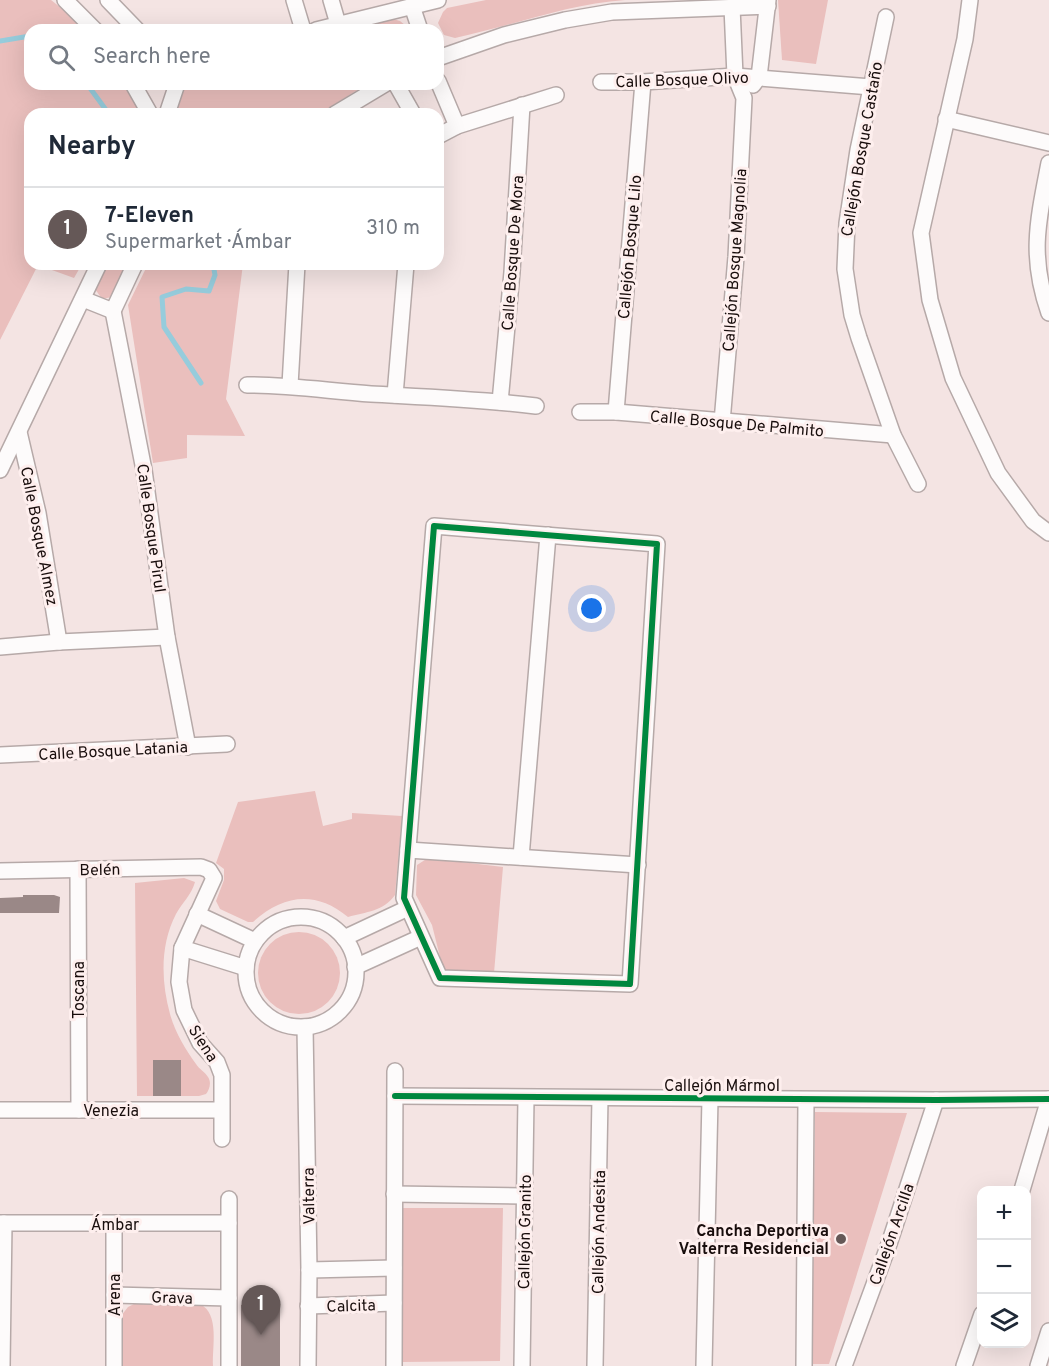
<!DOCTYPE html>
<meta charset="utf-8">
<style>
:root{--surface:#fff;--page:#f2f2f3;--text:#1f2937;--muted:#747a83;--line:#e0e1e3;--accent:#655857}
body{margin:0;font-family:Overpass,sans-serif;background:var(--page);color:var(--text)}
.controls{position:absolute;right:18px;bottom:18px;display:grid;overflow:hidden;border-radius:12px;box-shadow:0 6px 24px #0002}
.controls button{width:54px;height:54px;display:grid;place-items:center;padding:0;border:0;border-bottom:2px solid var(--line);background:var(--surface);color:var(--text);font:30px sans-serif}
.you{position:absolute;left:592px;top:609px;width:21px;height:21px;margin:-15px;border:4px solid #fff;border-radius:50%;background:#1a73e8;box-shadow:0 0 0 9px #1a73e833}
.badge{display:grid;place-items:center;width:39px;height:39px;border-radius:50%;background:var(--accent);color:#fff;font-size:20px;font-weight:700}
.pin{position:absolute;translate:-50% -50px;filter:drop-shadow(0 2px 3px #0008)}
.pin::after{content:'';position:absolute;top:32px;width:21px;height:18px;background:inherit;clip-path:polygon(0 0,100% 0,50% 100%)}
.list{margin:0;padding:0;list-style:none}
h2{display:flex;justify-content:space-between;align-items:center;height:78px;margin:0;padding:0 24px;font-size:26px}
h2 small{font-size:20px;font-weight:400;color:var(--muted)}
.list li{display:grid;grid-template-columns:39px 1fr auto;gap:18px;align-items:center;box-sizing:border-box;height:84px;padding:0 24px;border-top:2px solid var(--line)}
.list b{display:block;font-size:22px;white-space:nowrap}
.list p{margin:0;font-size:20px;white-space:nowrap;color:var(--muted)}
.list em{font-size:20px;font-style:normal;color:var(--muted)}
.icon{flex:none;width:33px;height:33px;fill:none;stroke:currentColor;stroke-width:2;stroke-linecap:round;stroke-linejoin:round}
.map{position:relative;flex:none;width:1049px;height:1366px;overflow:hidden}
.search{position:absolute;background:var(--surface);box-shadow:0 6px 24px #0002;left:24px;top:24px;width:420px;height:66px;display:flex;align-items:center;gap:15px;box-sizing:border-box;padding:0 21px;border-radius:18px;color:var(--muted);font-size:22px}
.panel{position:absolute;background:var(--surface);box-shadow:0 6px 24px #0002;left:24px;top:108px;width:420px;height:162px;border-radius:18px}
.map>svg:first-child{display:block}
.green{fill:#eabfbd}
.lines{fill:none;stroke-linecap:round;stroke-linejoin:round}
.stream{stroke:#96ccdc;stroke-width:5}
.building{fill:#9a8887}
.minor-casing{stroke:#b6a9a8;stroke-width:18}
.minor{stroke:#fdfbfb;stroke-width:15}
.cycleway-casing{stroke:#feefee;stroke-width:10}
.cycleway{stroke:#00873e;stroke-width:6}
.poi-dot{fill:#655857;stroke:#feefee;stroke-width:2}
.labels{text-anchor:middle;stroke-width:6;stroke-linejoin:round;paint-order:stroke}
.street-label{font-size:16px;fill:#180d0c;stroke:#feefee}
.poi-label{font-size:16px;font-weight:bold;fill:#180d0c;stroke:#feefee;text-anchor:end}
</style>
<div class="map">
<svg width="1049" height="1366" viewBox="0 0 1049 1366">
<rect width="100%" height="100%" fill="#f4e4e3"/>
<g class="green">
<path d="M 0,0 L 51,0 L 80,23 L 85,30 L 30,30 L 30,84 L 126,84 L 140,114 L 30,114 L 30,264 L 82,264 L 74,278 L 38,265 L 0,340 Z"/>
<path d="M 486,0 L 625,0 C 567,4 512,26 455,38 L 444,35 L 438,23 L 443,12 L 447,8 Z"/>
<path d="M 778,0 L 828,0 L 816,64 L 782,60 Z"/>
<path d="M 393,19 L 400,21 L 411,30 L 344,30 L 375,21 Z"/>
<path d="M 186,84 L 367,84 L 319,114 L 174,114 L 179,93 Z"/>
<path d="M 106,264 L 129,264 L 112,297 L 102,299 L 95,289 Z"/>
<path d="M 148,264 L 243,264 L 226,399 L 245,436 L 187,435 L 187,458 L 153,463 L 128,305 Z"/>
<path d="M 315,791 L 323,826 L 352,819 L 352,813 L 402,816 L 395,895 C 384,911 366,912 348,917 C 315,890 283,895 253,922 L 248,922 L 220,909 L 216,901 L 224,880 L 224,869 L 216,863 L 238,802 Z"/>
<path d="M 428,858 L 503,867 L 494,973 L 447,971 L 442,965 L 432,925 L 416,895 L 417,865 Z"/>
<path d="M 184,878 L 195,882 C 192,894 182,903 176,914 C 160,945 161,981 170,1014 C 175,1032 185,1049 196,1064 C 199,1069 205,1072 208,1077 C 212,1083 209,1090 206,1094 L 199,1096 L 137,1096 L 135,883 Z"/>
<circle cx="299" cy="973" r="41"/>
<path d="M 815,1112 L 907,1113 L 829,1364 L 812,1364 Z"/>
<path d="M 403,1208 L 503,1208 L 500,1361 L 402,1362 Z"/>
<path d="M 136,1303 L 200,1304 C 220,1314 212,1347 213,1366 L 121,1366 L 121,1316 L 128,1307 Z"/>
</g>
<g class="lines">
<g class="stream">
<path d="M 0,41 L 30,36"/>
<path d="M 87,84 L 109,114"/>
<path d="M 201,383 L 164,327 L 162,297 L 186,289 L 209,291 L 215,275 L 213,264"/>
</g>
</g>
<g class="building">
<path d="M 23,895 L 54,895 L 60,897 L 59,913 L 0,913 L 0,898 L 23,897 Z"/>
<rect x="153" y="1060" width="28" height="36"/>
<rect x="241" y="1305" width="39" height="61"/>
</g>
<g class="lines">
<defs>
<g id="minor">
<path d="M 65,0 L 95,30"/>
<path d="M 108,0 L 137,30"/>
<path d="M 294,0 L 303,30"/>
<path d="M 331,0 L 338,24"/>
<path d="M 970,0 L 965,39 L 921,233 L 930,300 L 953,378 L 998,473 L 1033,521 L 1049,533"/>
<path d="M 412,6 L 420,30"/>
<path d="M 886,17 L 858,150 L 847,223 L 845,269 L 852,315 L 859,338 L 893,435 L 918,484"/>
<path d="M 316,30 L 438,0"/>
<path d="M 438,58 L 504,35 L 565,20 L 612,12 L 768,6"/>
<path d="M 438,81 L 457,126"/>
<path d="M 601,82 L 643,82 L 735,76 L 871,87"/>
<path d="M 133,84 L 150,114"/>
<path d="M 396,84 L 413,114"/>
<path d="M 753,85 L 759,77 L 768,0"/>
<path d="M 167,114 L 177,84"/>
<path d="M 335,114 L 385,84"/>
<path d="M 946,119 L 1049,143"/>
<path d="M 438,136 L 457,126 L 556,95"/>
<path d="M 1049,163 C 1038,220 1029,256 1049,313"/>
<path d="M 83,299 L 113,311"/>
<path d="M 113,311 L 144,470 L 167,637 L 188,747"/>
<path d="M 113,311 L 135,264"/>
<path d="M 247,385 C 289,385 329,391 371,394 C 426,397 481,399 536,406"/>
<path d="M 290,385 L 297,264"/>
<path d="M 395,395 L 406,264"/>
<path d="M 500,402 L 512,272 L 522,105"/>
<path d="M 580,412 L 616,412 L 893,435"/>
<path d="M 616,412 L 643,82"/>
<path d="M 722,422 L 736,257 L 744,98 L 735,76 L 732,7"/>
<path d="M 19,432 L 38,513 L 59,642"/>
<path d="M 0,470 L 99,264"/>
<path d="M 434,526 L 657,544 L 630,984 L 440,978 L 404,898 Z"/>
<path d="M 0,647 L 59,642 L 167,637"/>
<path d="M 0,755 L 227,744"/>
<path d="M 408,850 L 638,865"/>
<path d="M 521,857 L 548,535"/>
<path d="M 78,869 L 79,1110"/>
<path d="M 0,871 L 201,867 L 209,870 L 214,878 L 182,948 L 179,982 L 184,1010 L 200,1043 L 217,1062 L 222,1075 L 222,1139"/>
<path d="M 197,914 L 255,941"/>
<circle cx="301" cy="972" r="55"/>
<path d="M 344,938 L 408,908"/>
<path d="M 182,948 L 246,968"/>
<path d="M 355,967 L 421,937"/>
<path d="M 305,1027 L 309,1270 L 308,1366"/>
<path d="M 395,1096 L 936,1100 L 1049,1099"/>
<path d="M 0,1110 L 221,1110"/>
<path d="M 1022,1190 L 1049,1099"/>
<path d="M 394,1194 L 524,1196"/>
<path d="M 229,1199 L 229,1366"/>
<path d="M 0,1223 L 229,1223"/>
<path d="M 114,1224 L 114,1366"/>
<path d="M 309,1270 L 394,1268"/>
<path d="M 114,1295 L 229,1298"/>
<path d="M 308,1306 L 394,1303"/>
<path d="M 2,1366 L 4,1223"/>
<path d="M 394,1366 L 395,1071"/>
<path d="M 522,1366 L 526,1098"/>
<path d="M 595,1366 L 600,1098"/>
<path d="M 704,1366 L 710,1099"/>
<path d="M 804,1366 L 806,1100"/>
<path d="M 844,1366 L 889,1244 L 936,1100"/>
<path d="M 964,1366 L 982,1314"/>
<path d="M 1038,1366 L 1049,1331"/>
</g>
</defs>
<use href="#minor" class="minor-casing"/>
<use href="#minor" class="minor"/>
<defs>
<g id="cycleway">
<path d="M 434,526 L 657,544 L 630,984 L 440,978 L 404,898 Z"/>
<path d="M 395,1096 L 936,1100 L 1049,1099"/>
</g>
</defs>
<use href="#cycleway" class="cycleway-casing"/>
<use href="#cycleway" class="cycleway"/>
</g>
<circle class="poi-dot" cx="841" cy="1239" r="6"/>
<g class="labels">
<g class="street-label">
<text transform="translate(682 79) rotate(-2)" y="6">Calle Bosque Olivo</text>
<text transform="translate(861 149) rotate(-80)" y="6">Callejón Bosque Castaño</text>
<text transform="translate(629 247) rotate(-85)" y="6">Callejón Bosque Lilo</text>
<text transform="translate(512 253) rotate(-86)" y="6">Calle Bosque De Mora</text>
<text transform="translate(734 260) rotate(-86)" y="6">Callejón Bosque Magnolia</text>
<text transform="translate(737 423) rotate(5)" y="6">Calle Bosque De Palmito</text>
<text transform="translate(152 528) rotate(82)" y="6">Calle Bosque Pirul</text>
<text transform="translate(40 536) rotate(79)" y="6">Calle Bosque Almez</text>
<text transform="translate(113 750) rotate(-3)" y="6">Calle Bosque Latania</text>
<text transform="translate(100 869) rotate(-1)" y="6">Belén</text>
<text transform="translate(78 990) rotate(-90)" y="6">Toscana</text>
<text transform="translate(204 1043) rotate(57)" y="6">Siena</text>
<text x="722" y="1091">Callejón Mármol</text>
<text x="111" y="1116">Venezia</text>
<text transform="translate(308 1196) rotate(-91)" y="6">Valterra</text>
<text x="115" y="1230">Ámbar</text>
<text transform="translate(524 1232) rotate(-89)" y="6">Callejón Granito</text>
<text transform="translate(598 1232) rotate(-89)" y="6">Callejón Andesita</text>
<text transform="translate(891 1234) rotate(-71)" y="6">Callejón Arcilla</text>
<text transform="translate(114 1295) rotate(-90)" y="6">Arena</text>
<text transform="translate(172 1297) rotate(2)" y="6">Grava</text>
<text transform="translate(351 1305) rotate(-2)" y="6">Calcita</text>
</g>
<g class="poi-label">
<text x="829" y="1236">Cancha Deportiva<tspan x="829" dy="18">Valterra Residencial</tspan></text>
</g>
</g>
</svg>
<div class="controls">
<button>+</button>
<button>−</button>
<button><svg class="icon" aria-label="layers" viewBox="0 0 24 24"><path d="M12 4l9 5-9 5-9-5zM3 14l9 5 9-5"/></svg></button>
</div>
<div class="you"></div>
<div class="pin badge" style="left:261px;top:1335px">1</div>
<div class="search"><svg class="icon" aria-label="search" viewBox="0 0 24 24"><circle cx="10" cy="10" r="6"/><path d="M15 15l6 6"/></svg>Search here</div>
<section class="panel">
<h2>Nearby<small></small></h2>
<ul class="list">
<li><span class="badge">1</span><div><b>7-Eleven</b><p>Supermarket · Ámbar</p></div><em>310 m</em></li>
</ul>
</section>
</div>
